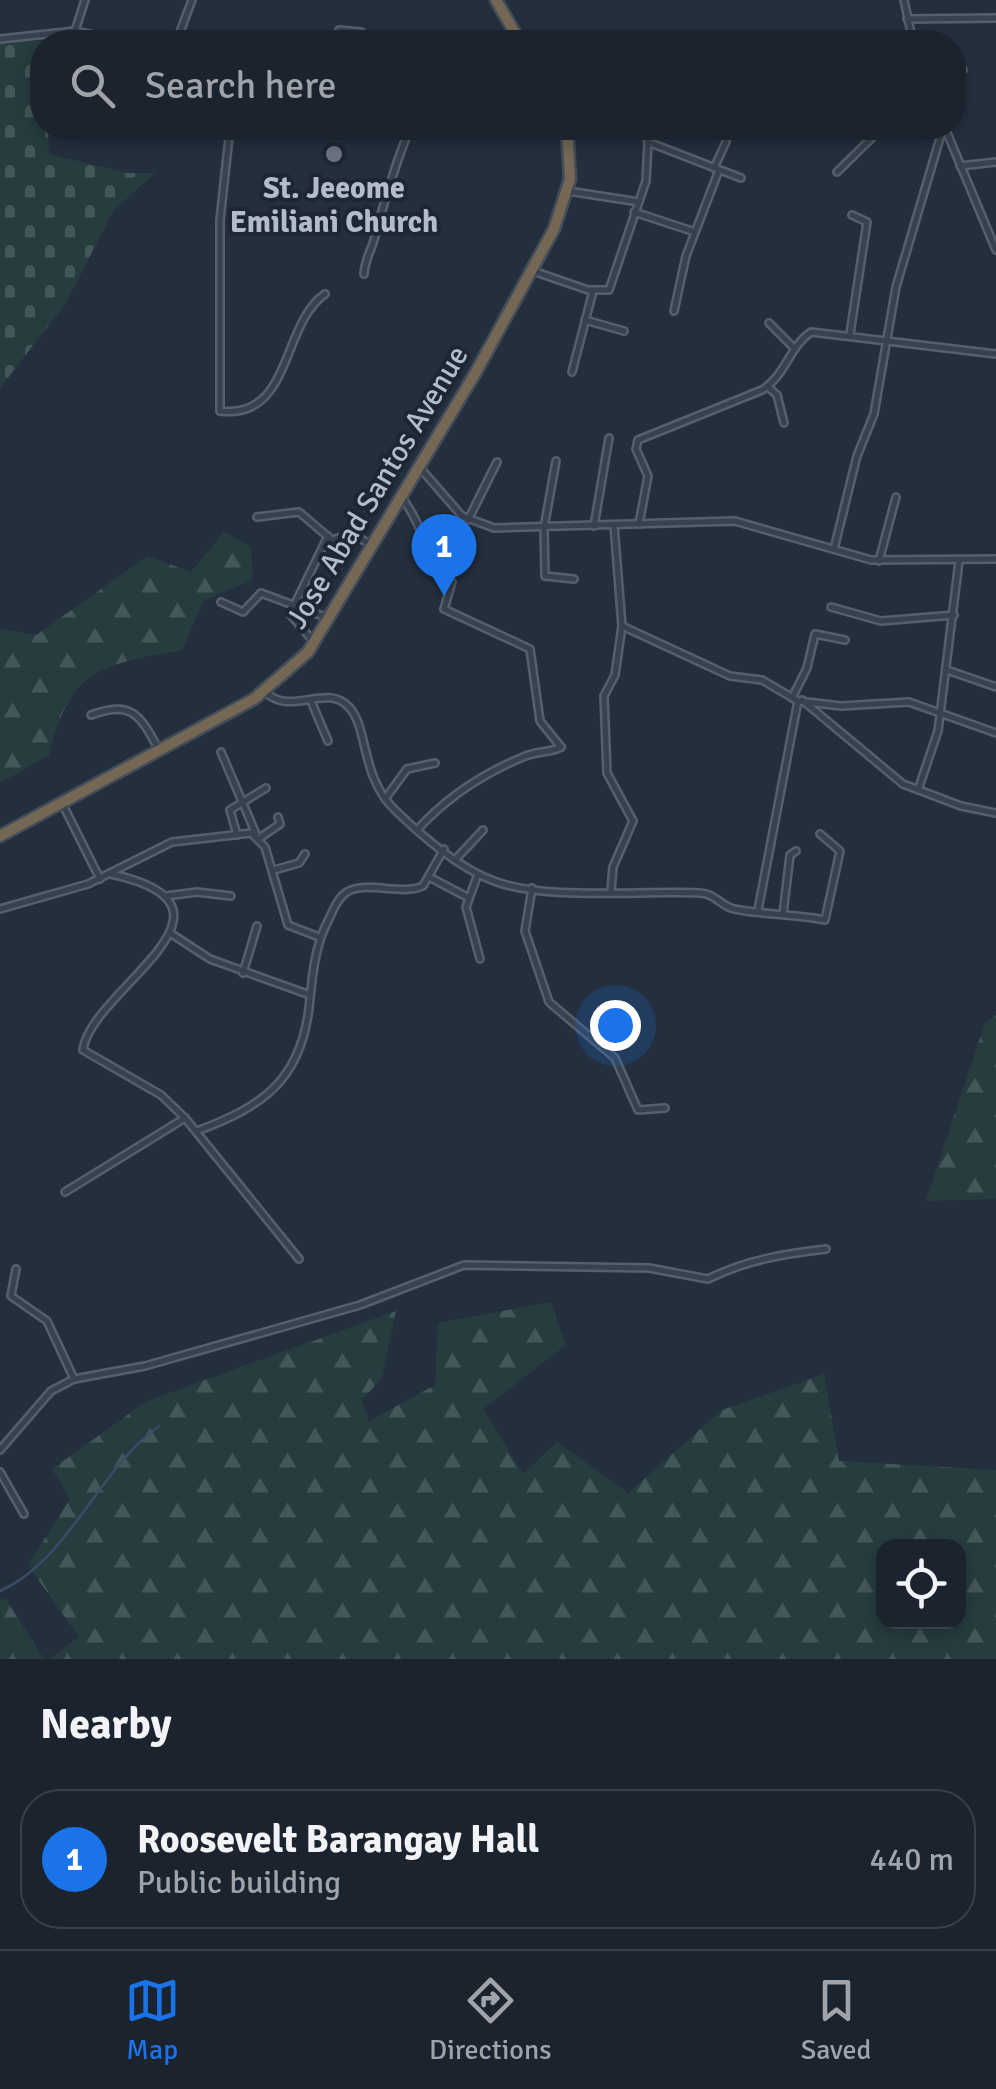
<!DOCTYPE html>
<style>
:root{--surface:#1b232e;--page:#242b36;--text:#f1f3f6;--muted:#a0a4aa;--line:#39404a;--accent:#1a73e8}
body{margin:0;font-family:Signika,sans-serif;background:var(--page);color:var(--text)}
.controls{position:absolute;right:30px;bottom:30px;display:grid;overflow:hidden;border-radius:20px;box-shadow:0 5px 15px #0003}
.controls button{width:90px;height:90px;display:grid;place-items:center;padding:0;border:0;border-bottom:2px solid var(--line);background:var(--surface);color:var(--text);font:50px sans-serif}
.you{position:absolute;left:615px;top:1025px;width:35px;height:35px;margin:-25px;border:8px solid #fff;border-radius:50%;background:#1a73e8;box-shadow:0 0 0 15px #1a73e833}
.badge{display:grid;place-items:center;width:65px;height:65px;border-radius:50%;background:var(--accent);color:#fff;font-size:32px;font-weight:700}
.pin{position:absolute;translate:-50% -82px;filter:drop-shadow(0 2px 5px #0008)}
.pin::after{content:'';position:absolute;top:52px;width:35px;height:30px;background:inherit;clip-path:polygon(0 0,100% 0,50% 100%)}
.list{margin:0;padding:0;list-style:none}
h2{display:flex;justify-content:space-between;align-items:center;height:130px;margin:0;padding:0 40px;font-size:42px}
h2 small{font-size:32px;font-weight:400;color:var(--muted)}
.list li{display:grid;grid-template-columns:65px 1fr auto;gap:30px;align-items:center;box-sizing:border-box;height:140px;margin:0 20px 20px;padding:0 20px;border:2px solid var(--line);border-radius:40px}
.list b{display:block;font-size:38px;white-space:nowrap}
.list p{margin:0;font-size:32px;white-space:nowrap;color:var(--muted)}
.list em{font-size:32px;font-style:normal;color:var(--muted)}
.icon{flex:none;width:55px;height:55px;fill:none;stroke:currentColor;stroke-width:2;stroke-linecap:round;stroke-linejoin:round}
.map{position:relative;flex:none;width:996px;height:1659px;overflow:hidden}
.search{position:absolute;background:var(--surface);box-shadow:0 5px 15px #0003;left:30px;right:30px;top:30px;height:110px;display:flex;align-items:center;gap:25px;box-sizing:border-box;padding:0 35px;border-radius:40px;color:var(--muted);font-size:38px}
.sheet{height:290px;background:var(--surface)}
nav{display:flex;justify-content:space-around;align-items:center;box-sizing:border-box;height:140px;border-top:2px solid var(--line);background:var(--surface);font-size:28px;color:var(--muted)}
nav a{display:grid;justify-items:center;gap:5px}
nav .on{color:var(--accent)}
.map>svg:first-child{display:block}
.forest{fill:url(#forest-firs);fill-rule:evenodd}
.cemetery{fill:url(#cemetery-stones)}
.lines{fill:none;stroke-linecap:round;stroke-linejoin:round}
.stream{stroke:#394c67;stroke-width:2.5}
.street-casing{stroke:#565f6c;stroke-width:10}
.highway-casing{stroke:#434c59;stroke-width:15}
.street{stroke:#38414e;stroke-width:5}
.highway{stroke:#746855;stroke-width:10}
.worship-dot{fill:#6b7280;stroke:#1d2633;stroke-width:4}
.labels{text-anchor:middle;stroke-width:8;stroke-linejoin:round;paint-order:stroke}
.poi-label{font-size:30px;font-weight:bold;fill:#b4bcc9;stroke:#1d2633}
.street-label{font-size:30px;fill:#b4bcc9;stroke:#1d2633}
</style>
<div class="map">
<svg width="996" height="1659" viewBox="0 0 996 1659">
<defs>
<pattern id="forest-firs" width="22" height="20" patternUnits="userSpaceOnUse" patternTransform="scale(2.5)"><rect width="22" height="20" fill="#263c3f"/><path d="M5 1l3.5 6h-7zM16 11l3.5 6h-7z" fill="#435659"/></pattern>
<pattern id="cemetery-stones" width="16" height="16" patternUnits="userSpaceOnUse" patternTransform="scale(2.5)"><rect width="16" height="16" fill="#263c3f"/><path d="M2 7V4a2 2 0 0 1 4 0v3zM10 15v-3a2 2 0 0 1 4 0v3z" fill="#435659"/></pattern>
</defs>
<rect width="100%" height="100%" fill="#242f3e"/>
<g class="forest">
<path d="M 224,532 L 251,547 L 253,580 L 204,600 L 182,650 C 101,665 70,668 49,755 L 0,783 L 0,629 L 36,635 L 148,556 L 191,572 Z"/>
<path d="M 996,1015 L 996,1199 L 926,1201 L 985,1023 Z"/>
<path d="M 550,1302 L 566,1345 L 483,1409 L 523,1474 L 557,1442 L 628,1493 L 722,1410 L 824,1374 L 839,1461 L 996,1470 L 996,1659 L 49,1659 L 79,1637 L 28,1565 L 70,1499 L 52,1469 L 147,1401 L 396,1311 L 382,1378 L 362,1400 L 369,1421 L 435,1385 L 438,1323 ZM 958,1546 L 958,1622 L 884,1622 L 884,1546 Z"/>
<path d="M 5,1598 L 44,1659 L 0,1659 L 0,1599 Z"/>
</g>
<path class="cemetery" d="M 45,41 L 42,128 L 48,128 L 49,154 L 127,173 L 155,173 L 113,211 L 66,303 L 0,388 L 0,42 Z"/>
<g class="lines">
<path class="stream" d="M 0,1591 C 70,1559 97,1471 159,1426"/>
<defs>
<g id="street">
<path d="M 904,0 L 913,42"/>
<path d="M 907,19 L 996,18"/>
<path d="M 339,30 L 361,32 L 361,42"/>
<path d="M 75,31 L 85,0"/>
<path d="M 0,39 L 75,31 L 125,42"/>
<path d="M 177,40 L 192,0"/>
<path d="M 146,42 L 184,42"/>
<path d="M 954,70 L 963,70"/>
<path d="M 230,128 L 220,220 L 220,411 C 292,420 281,324 325,294"/>
<path d="M 645,128 L 648,142 L 741,178"/>
<path d="M 945,128 L 996,250"/>
<path d="M 960,166 L 996,162"/>
<path d="M 714,168 L 726,142"/>
<path d="M 837,172 L 882,128"/>
<path d="M 568,191 L 639,202"/>
<path d="M 634,212 L 695,232"/>
<path d="M 533,271 L 588,290 L 609,290 L 646,181 L 648,142"/>
<path d="M 364,274 C 365,258 372,250 375,236 C 385,199 395,164 410,128"/>
<path d="M 674,311 L 686,256 L 719,170"/>
<path d="M 585,320 L 624,331"/>
<path d="M 769,323 L 795,349"/>
<path d="M 850,334 L 867,222 L 852,215"/>
<path d="M 572,372 L 593,291"/>
<path d="M 768,387 L 777,395 L 784,423"/>
<path d="M 556,461 L 544,528 L 545,576 L 574,579"/>
<path d="M 421,469 L 462,516 L 494,528 L 735,521 L 871,560 L 996,559"/>
<path d="M 401,497 C 423,523 426,560 452,582 L 444,609 L 530,649 L 540,721 L 561,747"/>
<path d="M 257,517 L 299,512 L 332,540 L 350,534 L 371,544"/>
<path d="M 468,520 L 497,462"/>
<path d="M 639,524 L 648,476 L 636,449 L 638,440 L 762,390 C 786,375 789,347 811,332 L 996,354"/>
<path d="M 594,526 L 609,438"/>
<path d="M 834,549 L 857,456 L 874,414 L 896,287 L 943,128"/>
<path d="M 879,561 L 896,497"/>
<path d="M 221,602 L 243,612 L 261,593 L 328,618"/>
<path d="M 831,607 L 881,621 L 954,615"/>
<path d="M 622,626 L 730,676 L 762,680 L 798,701 L 841,706 L 909,702 L 996,733"/>
<path d="M 313,641 L 290,614 L 328,536"/>
<path d="M 947,670 L 996,687"/>
<path d="M 264,691 C 291,718 326,682 349,707 C 369,729 360,776 395,810 C 422,836 458,868 494,881 C 548,901 641,890 700,893 C 714,893 721,906 734,909 C 764,915 795,914 825,920 L 840,851 L 820,834"/>
<path d="M 792,698 L 807,668 L 815,634 L 845,640"/>
<path d="M 802,700 L 903,784 L 961,806 L 996,813"/>
<path d="M 311,701 L 328,741"/>
<path d="M 91,715 C 132,700 140,715 159,750"/>
<path d="M 221,752 L 256,834"/>
<path d="M 918,790 L 938,731 L 959,561"/>
<path d="M 385,799 L 407,769 L 435,763"/>
<path d="M 61,801 L 100,879"/>
<path d="M 417,830 C 447,797 482,774 523,757 C 536,751 550,753 561,747"/>
<path d="M 237,835 L 230,810 L 266,788"/>
<path d="M 261,837 L 280,824 L 278,817"/>
<path d="M 456,859 L 483,830"/>
<path d="M 274,870 L 299,863 L 305,854"/>
<path d="M 111,874 C 264,907 90,990 83,1050 L 161,1095 L 185,1118 L 299,1259"/>
<path d="M 478,874 L 466,907 L 480,959"/>
<path d="M 431,878 L 467,897"/>
<path d="M 532,888 L 525,931 L 549,1002 L 615,1058 L 638,1110 L 665,1108"/>
<path d="M 611,891 L 613,867 L 633,821 L 607,773 L 604,696 L 615,675 L 622,626 L 614,525"/>
<path d="M 166,896 L 197,892 L 231,896"/>
<path d="M 0,909 L 88,884 L 172,842 L 251,833 L 265,847 L 288,925 L 319,937"/>
<path d="M 758,910 L 798,701"/>
<path d="M 783,914 L 790,855 L 796,851"/>
<path d="M 170,933 L 210,959 L 310,995"/>
<path d="M 243,973 L 257,926"/>
<path d="M 197,1131 C 261,1107 300,1082 309,1008 C 312,980 314,950 326,925 C 332,914 336,899 347,892 C 367,880 400,896 423,886 L 444,849"/>
<path d="M 65,1192 L 185,1118"/>
<path d="M 16,1269 L 11,1296 L 47,1321 L 74,1379"/>
<path d="M 0,1450 L 51,1391 L 74,1379 L 145,1366 L 360,1305 L 464,1265 L 649,1268 L 708,1279 C 746,1260 783,1254 826,1249"/>
<path d="M 0,1472 L 24,1514"/>
</g>
<g id="highway">
<path d="M 496,0 L 520,42"/>
<path d="M 0,836 L 254,699 L 308,652 L 476,372 L 554,229 L 570,179 L 567,128"/>
</g>
</defs>
<use href="#street" class="street-casing"/>
<use href="#highway" class="highway-casing"/>
<use href="#street" class="street"/>
<use href="#highway" class="highway"/>
</g>
<circle class="worship-dot" cx="334" cy="154" r="10"/>
<g class="labels">
<g class="poi-label">
<text x="334" y="198">St. Jeeome<tspan x="334" dy="34">Emiliani Church</tspan></text>
</g>
<g class="street-label">
<text transform="translate(377 487) rotate(-59)" y="10">Jose Abad Santos Avenue</text>
</g>
</g>
</svg>
<div class="controls">
<button><svg class="icon" aria-label="locate" viewBox="0 0 24 24"><circle cx="12" cy="12" r="6"/><path d="M12 2v4M12 18v4M2 12h4M18 12h4"/></svg></button>
</div>
<div class="you"></div>
<div class="pin badge" style="left:444px;top:596px">1</div>
<div class="search"><svg class="icon" aria-label="search" viewBox="0 0 24 24"><circle cx="10" cy="10" r="6"/><path d="M15 15l6 6"/></svg>Search here</div>
</div>
<section class="sheet">
<h2>Nearby<small></small></h2>
<ul class="list">
<li><span class="badge">1</span><div><b>Roosevelt Barangay Hall</b><p>Public building</p></div><em>440 m</em></li>
</ul>
</section>
<nav>
<a class="on"><svg class="icon" aria-label="map" viewBox="0 0 24 24"><path d="M3 6l6-2 6 2 6-2v14l-6 2-6-2-6 2zM9 4v14M15 6v14"/></svg>Map</a>
<a><svg class="icon" aria-label="directions" viewBox="0 0 24 24"><path d="M12 3l9 9-9 9-9-9zM9 14v-3h6M13 9l2 2-2 2"/></svg>Directions</a>
<a><svg class="icon" aria-label="saved" viewBox="0 0 24 24"><path d="M7 4h10v16l-5-4-5 4z"/></svg>Saved</a>
</nav>
